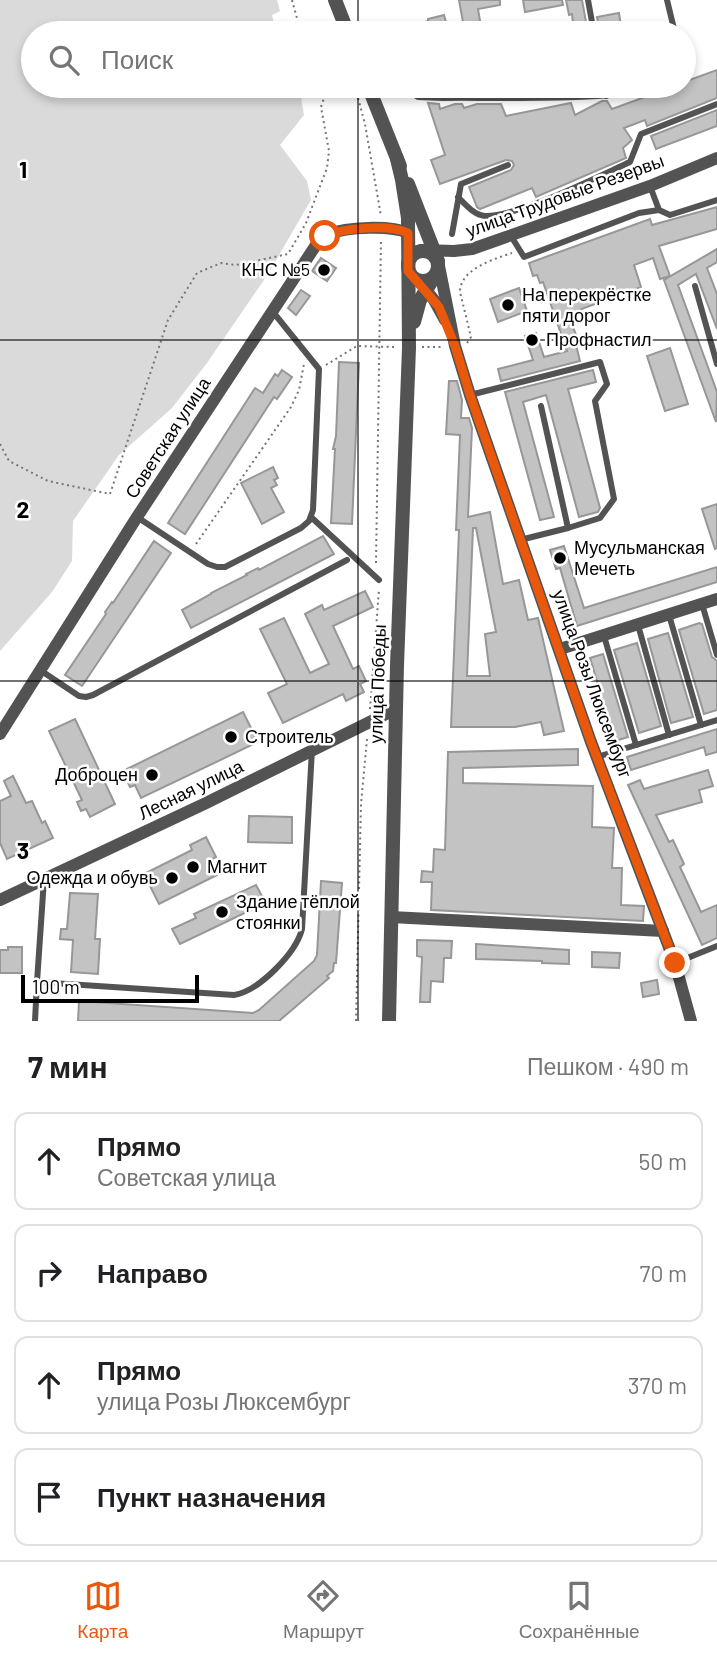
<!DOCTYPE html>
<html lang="ru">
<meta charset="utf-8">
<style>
:root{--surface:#fff;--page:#f2f2f2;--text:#202124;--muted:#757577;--line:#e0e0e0;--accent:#ea580c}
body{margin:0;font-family:Barlow,sans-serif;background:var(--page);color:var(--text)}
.scale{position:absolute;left:21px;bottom:18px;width:178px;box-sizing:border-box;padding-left:7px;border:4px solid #000;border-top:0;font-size:19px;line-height:24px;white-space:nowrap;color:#000;-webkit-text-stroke:5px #fff;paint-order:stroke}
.stop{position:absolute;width:21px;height:21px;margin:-16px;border:5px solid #ea580c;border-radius:50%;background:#fff}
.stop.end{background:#ea580c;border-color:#fff;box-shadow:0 2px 7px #0008}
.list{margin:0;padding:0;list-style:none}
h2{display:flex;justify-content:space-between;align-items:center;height:91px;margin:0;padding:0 28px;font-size:30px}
h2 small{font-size:23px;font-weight:400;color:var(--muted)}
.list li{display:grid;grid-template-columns:46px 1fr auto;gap:21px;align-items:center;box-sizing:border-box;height:98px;margin:0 14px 14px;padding:0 14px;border:2px solid var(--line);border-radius:14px}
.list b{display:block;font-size:26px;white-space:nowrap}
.list p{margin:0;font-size:23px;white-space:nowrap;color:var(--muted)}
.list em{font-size:23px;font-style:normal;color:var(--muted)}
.icon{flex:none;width:38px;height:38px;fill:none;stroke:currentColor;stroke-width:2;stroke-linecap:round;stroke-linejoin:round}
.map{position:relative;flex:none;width:717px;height:1021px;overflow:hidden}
.search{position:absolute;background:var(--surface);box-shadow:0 4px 10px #0003;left:21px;right:21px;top:21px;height:77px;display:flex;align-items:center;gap:18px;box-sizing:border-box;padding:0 24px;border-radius:38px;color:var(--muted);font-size:26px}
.sheet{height:539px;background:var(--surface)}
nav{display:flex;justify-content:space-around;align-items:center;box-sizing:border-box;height:98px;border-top:2px solid var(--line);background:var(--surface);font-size:19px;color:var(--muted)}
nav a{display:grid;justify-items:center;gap:4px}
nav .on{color:var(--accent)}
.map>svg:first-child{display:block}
.green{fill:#dadada}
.building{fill:#c3c3c3;stroke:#979797;stroke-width:2;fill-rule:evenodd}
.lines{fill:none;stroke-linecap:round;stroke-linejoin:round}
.path{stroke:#757575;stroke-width:2;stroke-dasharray:2 3.5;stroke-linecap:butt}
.service{stroke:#535353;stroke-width:6}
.minor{stroke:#535353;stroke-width:12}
.tertiary{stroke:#535353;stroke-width:14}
.route{stroke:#ea580c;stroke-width:9}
.grid{fill:none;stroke:#000;stroke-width:2;stroke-opacity:0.55}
.poi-dot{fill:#000;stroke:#fff;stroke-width:2.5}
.labels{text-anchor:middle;stroke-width:5;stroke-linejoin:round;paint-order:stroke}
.street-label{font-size:18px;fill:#000;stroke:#fff}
.poi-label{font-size:18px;fill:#000;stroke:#fff;text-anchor:start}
.grid-label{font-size:23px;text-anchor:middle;font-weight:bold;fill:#000;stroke:#fff;stroke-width:5;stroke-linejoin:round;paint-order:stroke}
</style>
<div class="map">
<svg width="717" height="1021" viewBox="0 0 717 1021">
<rect width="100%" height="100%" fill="#fff"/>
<path class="green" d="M 0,0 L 277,0 L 280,11 L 272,15 L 276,33 L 33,33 L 33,86 L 299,86 L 304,115 L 280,145 L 307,181 L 311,200 L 268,274 L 207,363 L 172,408 L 119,455 L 73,521 L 72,561 L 52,592 L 0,651 Z"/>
<g class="building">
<path d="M 459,0 L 500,0 L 500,5 L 478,9 L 482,33 L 465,33 Z"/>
<path d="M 523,0 L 562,0 L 563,5 L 525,12 Z"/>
<path d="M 566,0 L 582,0 L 588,33 L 574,33 L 572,14 L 569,15 Z"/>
<path d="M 619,13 L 622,33 L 600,33 L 597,17 Z"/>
<path d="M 444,15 L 449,33 L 397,33 L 397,31 L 428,21 L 428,19 Z"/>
<path d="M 530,23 L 532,33 L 501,33 L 500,28 Z"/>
<path d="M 717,70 L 717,98 L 647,126 L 645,120 L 624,128 L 632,140 L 623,148 L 626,158 L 536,197 L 532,188 L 480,209 L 477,207 L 469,187 L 511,170 L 514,165 L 512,161 L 506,160 L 440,184 L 431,160 L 445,155 L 428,103 L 439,104 L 440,109 L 455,104 L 462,104 L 464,108 L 477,104 L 501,104 L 506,116 L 571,103 L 575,115 L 602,101 L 607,101 L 612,109 L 675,86 L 684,86 L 684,82 Z"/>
<path d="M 717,110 L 717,126 L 656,149 L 651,136 Z"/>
<path d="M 717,207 L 717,229 L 659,246 L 670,276 L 660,279 L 653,258 L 634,265 L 641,287 L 568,314 L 578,340 L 575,341 L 580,361 L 501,381 L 498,369 L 533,360 L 525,336 L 536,333 L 544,357 L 567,351 L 543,282 L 540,283 L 537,275 L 533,276 L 529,263 L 650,219 L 652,225 Z"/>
<path d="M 717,249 L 717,262 L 707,268 L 717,294 L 717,329 L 696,274 L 678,285 L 717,392 L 716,422 L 664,280 Z"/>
<path d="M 321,258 L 336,268 L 327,281 L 312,271 Z"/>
<path d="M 519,288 L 527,311 L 498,322 L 490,299 Z"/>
<path d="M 301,290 L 310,296 L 296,315 L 288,308 Z"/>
<path d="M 670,348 L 688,404 L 665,411 L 647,356 Z"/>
<path d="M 339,362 L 359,363 L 352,524 L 331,523 L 335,449 L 333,449 L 336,436 Z"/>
<path d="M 282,370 L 292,377 L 277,399 L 274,397 L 185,534 L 168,523 L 255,388 L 263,393 L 275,374 L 278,376 Z"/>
<path d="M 593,370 L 596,382 L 568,389 L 600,508 L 598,512 L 579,517 L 546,395 L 523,402 L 554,517 L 540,520 L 505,392 Z"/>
<path d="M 449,381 L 457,381 L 462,400 L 461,418 L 469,418 L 472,428 L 468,517 L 490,512 L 503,584 L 519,580 L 528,620 L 538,618 L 564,731 L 544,735 L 541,722 L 515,727 L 451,727 L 459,530 L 456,530 L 460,435 L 446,434 ZM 473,528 L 476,528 L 496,632 L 485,634 L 490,676 L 467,676 Z"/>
<path d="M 273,467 L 278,478 L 274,480 L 277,485 L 271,488 L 284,512 L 262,524 L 241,483 Z"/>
<path d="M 717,504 L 717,548 L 715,549 L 702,509 Z"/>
<path d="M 323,536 L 334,554 L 191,628 L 182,610 L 211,594 L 211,593 L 247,575 L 246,574 L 258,568 L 259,570 Z"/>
<path d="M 154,541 L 171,553 L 82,686 L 65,675 L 106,614 L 105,612 L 112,602 L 113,603 Z"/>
<path d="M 564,546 L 584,608 L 717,567 L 717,582 L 577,626 L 560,568 L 556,569 L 550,550 Z"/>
<path d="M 365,591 L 373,607 L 333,626 L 353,669 L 359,666 L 366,681 L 360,684 L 364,692 L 346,701 L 343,694 L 283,723 L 268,693 L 287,684 L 260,629 L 284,618 L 310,673 L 329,664 L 305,614 L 322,605 L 324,610 Z"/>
<path d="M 699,623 L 702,624 L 712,657 L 717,661 L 717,710 L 704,714 L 679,630 Z"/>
<path d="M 668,633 L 693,717 L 671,723 L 648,639 Z"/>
<path d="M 637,643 L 661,726 L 639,733 L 614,650 Z"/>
<path d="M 603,654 L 628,737 L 615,741 L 590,658 Z"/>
<path d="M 243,712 L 258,742 L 141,798 L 135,785 L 130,787 L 124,774 L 129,772 L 127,769 Z"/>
<path d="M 75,719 L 115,804 L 90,817 L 86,809 L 81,811 L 77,802 L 82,800 L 49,731 Z"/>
<path d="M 717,729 L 717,752 L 706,755 L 704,747 L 631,770 L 627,757 Z"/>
<path d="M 578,749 L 578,765 L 463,768 L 463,783 L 593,786 L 592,827 L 614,828 L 612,868 L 622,868 L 621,905 L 644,906 L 643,921 L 431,910 L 432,882 L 421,882 L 422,871 L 433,872 L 434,849 L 445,850 L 448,752 Z"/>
<path d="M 708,770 L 713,786 L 699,790 L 702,802 L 656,815 L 669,842 L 673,840 L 684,864 L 680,867 L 701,912 L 717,905 L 717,938 L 702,945 L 628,785 L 640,780 L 644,789 Z"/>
<path d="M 13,776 L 26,803 L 32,801 L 42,823 L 45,821 L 53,838 L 7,859 L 0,843 L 0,801 L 11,796 L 4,781 Z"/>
<path d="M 249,816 L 292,817 L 292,843 L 248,842 Z"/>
<path d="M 206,837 L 216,857 L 210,860 L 217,875 L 159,904 L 144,874 L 192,850 L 190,845 Z"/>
<path d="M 321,881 L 342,883 L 336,963 L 334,963 L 333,971 L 327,976 L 329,978 L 279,1021 L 78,1021 L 79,1001 L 253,1013 L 259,1010 L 314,961 L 317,955 Z"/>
<path d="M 256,885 L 263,898 L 248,905 L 251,910 L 180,944 L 172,929 L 196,918 L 194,914 Z"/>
<path d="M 70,893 L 98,894 L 95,939 L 100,939 L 98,974 L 71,972 L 73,940 L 60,939 L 61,929 L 67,929 Z"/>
<path d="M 417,940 L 452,941 L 451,958 L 444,958 L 443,982 L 431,981 L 430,1002 L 420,1002 L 422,957 L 417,956 Z"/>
<path d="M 476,944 L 569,950 L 569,964 L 542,963 L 542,961 L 476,959 Z"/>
<path d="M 8,947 L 22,947 L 22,973 L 0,973 L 0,950 L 8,950 Z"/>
<path d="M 592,952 L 620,953 L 619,968 L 592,967 Z"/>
<path d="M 657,980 L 659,994 L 643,997 L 641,983 Z"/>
</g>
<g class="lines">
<g class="path">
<path d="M 292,0 L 301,33"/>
<path d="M 358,98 L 365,124 L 381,216"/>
<path d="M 467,343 L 471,337 L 460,292 C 460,269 494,259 512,253"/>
<path d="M 422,347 L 441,347"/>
<path d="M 326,365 L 357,346 L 395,347"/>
<path d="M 0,444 L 9,461 L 48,481 L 110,494 L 168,320 L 197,273 L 221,263 L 236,265 L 288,254 L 306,223 L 327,168 L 329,151 L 321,107 L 328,86"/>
<path d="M 196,544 L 291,407 L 299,390 L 304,364"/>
<path d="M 376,563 L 381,239"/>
<path d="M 370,709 L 379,589"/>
<path d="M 356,1021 L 361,804 L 367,739"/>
</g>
<g class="service">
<path d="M 588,0 L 594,33"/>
<path d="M 667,0 L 675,33"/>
<path d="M 401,86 L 418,97 L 443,98 C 477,97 635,102 653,86"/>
<path d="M 604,86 L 606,96"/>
<path d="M 650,186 L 659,210 L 670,215 L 717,200"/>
<path d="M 458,197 C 466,205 474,215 485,216 C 518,217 597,177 630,162 L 641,134 L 717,104"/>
<path d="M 452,234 L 461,184 L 508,165"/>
<path d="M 511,236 L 524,257 L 639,213 L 659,210"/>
<path d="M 695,286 L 717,364"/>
<path d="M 470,395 L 600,362 L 607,384 L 595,401 L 614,499 L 600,518 L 568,528"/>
<path d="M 137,517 L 208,564 L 217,567 L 225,567 L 301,528 L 309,521 L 313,510 L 319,369 L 273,312"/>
<path d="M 311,517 L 379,580"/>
<path d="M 520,540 L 568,528 L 541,406"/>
<path d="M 702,604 L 717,655"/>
<path d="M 669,615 L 701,725"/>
<path d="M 638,625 L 669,735"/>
<path d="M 604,636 L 636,745"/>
<path d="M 40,670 L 79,696 L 86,697 L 93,695 L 347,560"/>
<path d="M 597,757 L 717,720"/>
<path d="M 44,879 L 37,982 L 234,995 C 259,991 296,953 302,929 L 312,749"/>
<path d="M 675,963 L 717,946"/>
<path d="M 35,1021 L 37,982"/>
</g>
<g class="minor">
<path d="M 421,250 L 454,251 L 472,249 L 650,186 L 717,158"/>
<path d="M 438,261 L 455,346 L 470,395 L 591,742 L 675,963 L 691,1021"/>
<path d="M 418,280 L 434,300 L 445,320"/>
<path d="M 560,649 L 717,599"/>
<path d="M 0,734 L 137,517 L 316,245 C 320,241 323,237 329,234 C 346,227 391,225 408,233"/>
<path d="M 0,900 L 204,804 L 396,709"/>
<path d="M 391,917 L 663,931"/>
</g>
<g class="tertiary">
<path d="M 335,0 L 348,33"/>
<path d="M 368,86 L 400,166"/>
<path d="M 408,184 L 438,261"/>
<circle cx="423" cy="266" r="15"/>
<path d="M 414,322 L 420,300 L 434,277"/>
<path d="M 389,1021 L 397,665 L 409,348 L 408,218 L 402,180 L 397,159"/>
</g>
</g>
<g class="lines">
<path class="route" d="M 325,236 C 344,228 389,224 408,233 L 408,271 L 439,307 L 455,346 L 470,395 L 591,742 L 675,963"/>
</g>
<path class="grid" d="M 358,0 L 358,33M 358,86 L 358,1021M 0,340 L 717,340M 0,681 L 717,681"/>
<g class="poi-dot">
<circle cx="324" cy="270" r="7"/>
<circle cx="508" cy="305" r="7"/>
<circle cx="532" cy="340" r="7"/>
<circle cx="560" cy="558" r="7"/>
<circle cx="231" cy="737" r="7"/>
<circle cx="152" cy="775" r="7"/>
<circle cx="193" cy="867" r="7"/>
<circle cx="172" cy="878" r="7"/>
<circle cx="222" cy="912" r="7"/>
</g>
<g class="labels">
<g class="street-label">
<text transform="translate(565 196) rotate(-20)" y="6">улица Трудовые Резервы</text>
<text transform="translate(168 438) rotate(-57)" y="6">Советская улица</text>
<text transform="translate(378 684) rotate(-88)" y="6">улица Победы</text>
<text transform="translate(592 684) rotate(70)" y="6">улица Розы Люксембург</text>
<text transform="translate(191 790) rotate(-26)" y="6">Лесная улица</text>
</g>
<g class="poi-label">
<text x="310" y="276" text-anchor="end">КНС №5</text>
<text x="522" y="301">На перекрёстке<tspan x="522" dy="21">пяти дорог</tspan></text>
<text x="546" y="346">Профнастил</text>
<text x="574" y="554">Мусульманская<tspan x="574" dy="21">Мечеть</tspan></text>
<text x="245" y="743">Строитель</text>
<text x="138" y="781" text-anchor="end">Доброцен</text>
<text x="207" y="873">Магнит</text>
<text x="158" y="884" text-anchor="end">Одежда и обувь</text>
<text x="236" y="908">Здание тёплой<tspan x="236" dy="21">стоянки</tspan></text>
</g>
</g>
<g class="grid-label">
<text x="23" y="178">1</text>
<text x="23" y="518">2</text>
<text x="23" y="859">3</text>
</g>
</svg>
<div class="scale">100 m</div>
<div class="stop" style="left:325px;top:236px"></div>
<div class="stop end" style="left:675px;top:963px"></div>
<div class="search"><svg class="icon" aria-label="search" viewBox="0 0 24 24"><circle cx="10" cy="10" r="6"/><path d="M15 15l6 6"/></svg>Поиск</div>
</div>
<section class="sheet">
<h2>7 мин<small>Пешком · 490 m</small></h2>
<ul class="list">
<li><svg class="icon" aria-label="ahead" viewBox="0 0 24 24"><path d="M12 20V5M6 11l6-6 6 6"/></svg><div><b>Прямо</b><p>Советская улица</p></div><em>50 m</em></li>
<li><svg class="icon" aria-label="right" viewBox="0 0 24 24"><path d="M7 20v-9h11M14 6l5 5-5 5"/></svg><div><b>Направо</b></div><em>70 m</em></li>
<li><svg class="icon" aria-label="ahead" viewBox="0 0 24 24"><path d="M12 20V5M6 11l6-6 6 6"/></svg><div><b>Прямо</b><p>улица Розы Люксембург</p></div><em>370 m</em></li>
<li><svg class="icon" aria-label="arrive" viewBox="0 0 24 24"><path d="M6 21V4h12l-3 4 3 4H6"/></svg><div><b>Пункт назначения</b></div></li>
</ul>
</section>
<nav>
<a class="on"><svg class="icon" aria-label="map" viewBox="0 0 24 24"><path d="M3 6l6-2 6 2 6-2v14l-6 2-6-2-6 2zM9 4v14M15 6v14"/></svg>Карта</a>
<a><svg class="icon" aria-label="directions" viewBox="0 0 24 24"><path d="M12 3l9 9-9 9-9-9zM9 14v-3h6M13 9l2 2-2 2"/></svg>Маршрут</a>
<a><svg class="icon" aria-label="saved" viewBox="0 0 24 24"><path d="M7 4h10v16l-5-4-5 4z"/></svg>Сохранённые</a>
</nav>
